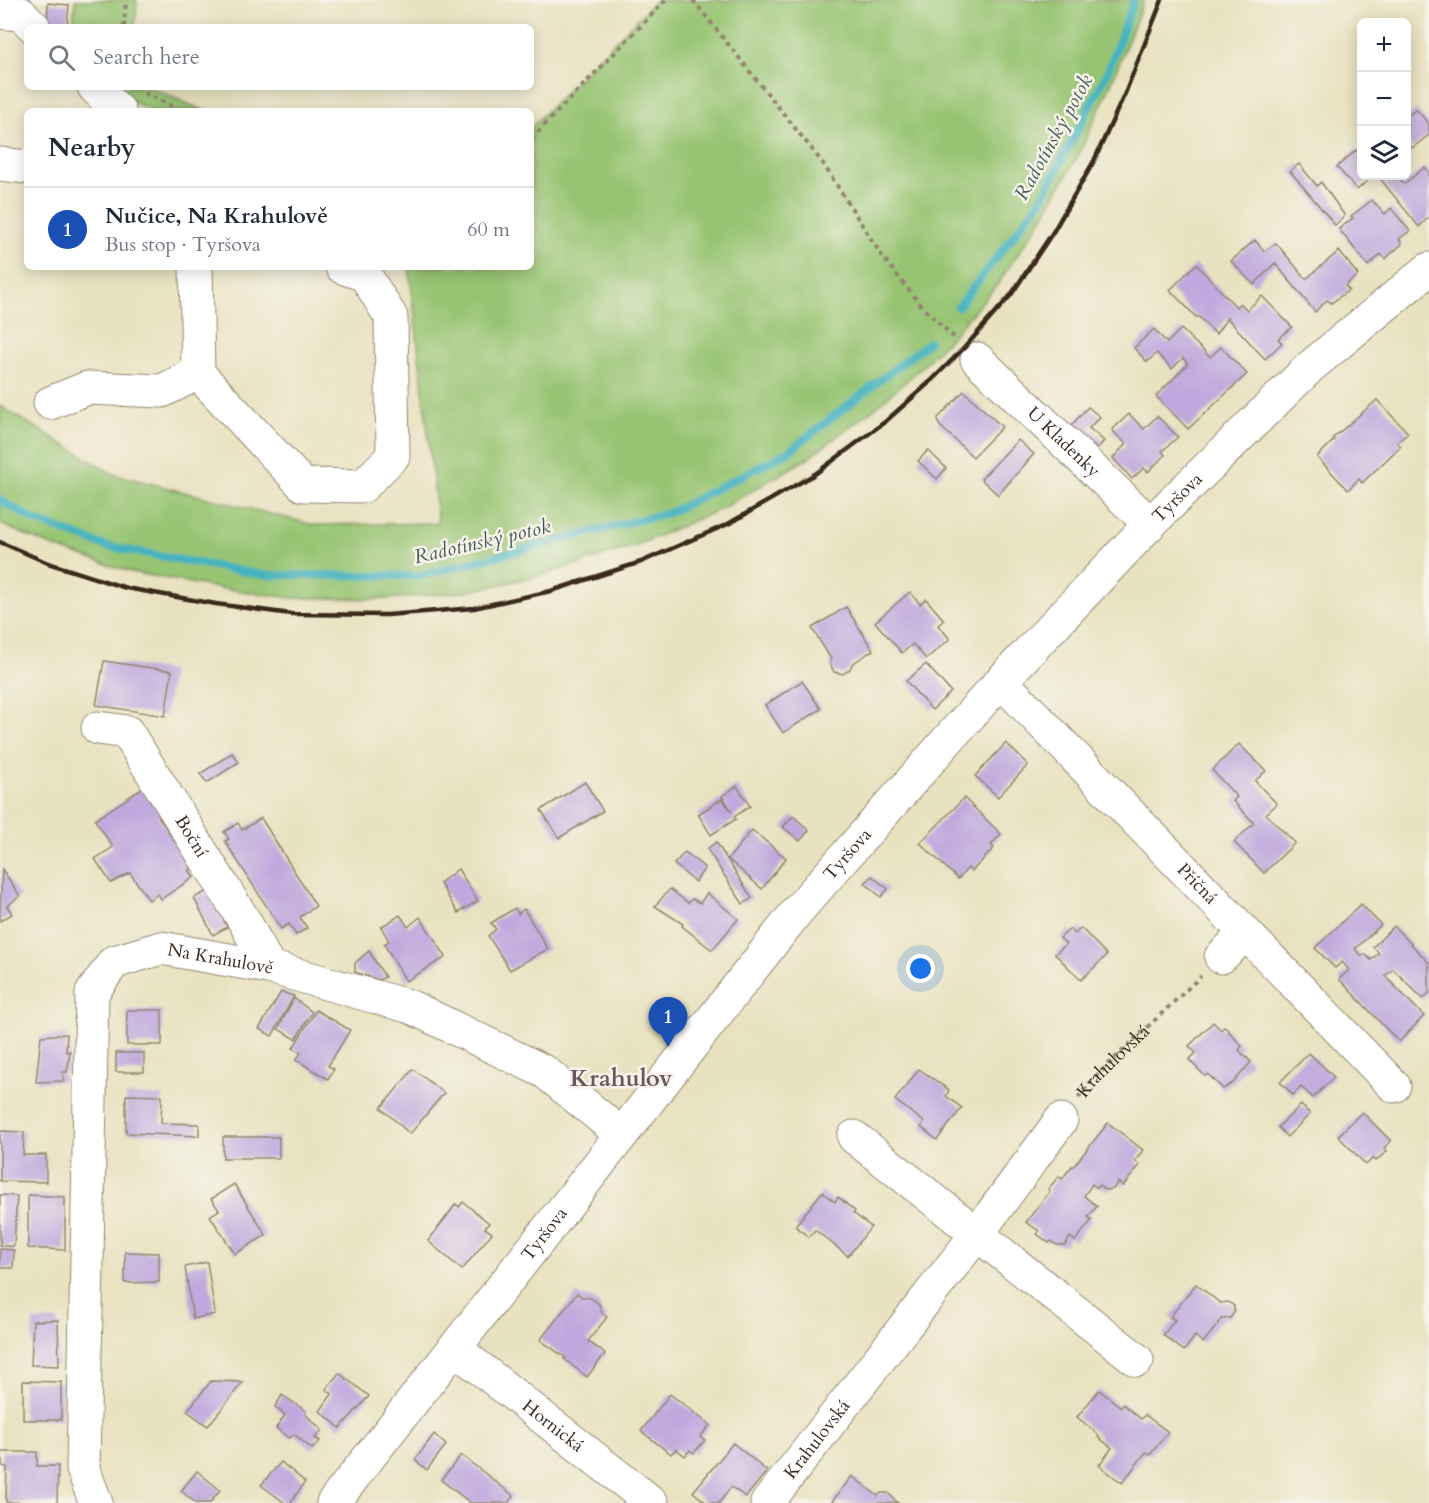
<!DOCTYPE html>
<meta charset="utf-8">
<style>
:root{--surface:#fff;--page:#f2f2f3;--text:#1f2937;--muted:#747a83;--line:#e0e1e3;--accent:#1f6fb2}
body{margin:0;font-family:Cardo,serif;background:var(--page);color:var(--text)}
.controls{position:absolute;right:18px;top:18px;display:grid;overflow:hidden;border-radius:9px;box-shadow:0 3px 15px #0003}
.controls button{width:54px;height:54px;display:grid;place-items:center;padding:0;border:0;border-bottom:2px solid var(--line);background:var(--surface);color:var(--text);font:30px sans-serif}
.you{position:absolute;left:921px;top:969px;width:21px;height:21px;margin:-15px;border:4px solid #fff;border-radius:50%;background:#1a73e8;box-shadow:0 0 0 9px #1a73e833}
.badge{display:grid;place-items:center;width:39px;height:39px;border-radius:50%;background:var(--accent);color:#fff;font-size:20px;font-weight:700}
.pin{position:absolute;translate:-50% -50px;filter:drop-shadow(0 2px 3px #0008)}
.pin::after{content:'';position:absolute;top:32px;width:21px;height:18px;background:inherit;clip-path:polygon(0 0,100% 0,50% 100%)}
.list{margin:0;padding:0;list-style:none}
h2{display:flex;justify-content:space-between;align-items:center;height:78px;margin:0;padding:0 24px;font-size:26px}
h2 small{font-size:20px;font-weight:400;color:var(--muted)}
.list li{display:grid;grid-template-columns:39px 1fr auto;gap:18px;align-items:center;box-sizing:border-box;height:84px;padding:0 24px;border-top:2px solid var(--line)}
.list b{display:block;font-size:22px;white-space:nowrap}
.list p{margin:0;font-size:20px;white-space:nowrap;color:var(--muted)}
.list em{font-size:20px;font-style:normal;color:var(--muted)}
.icon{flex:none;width:33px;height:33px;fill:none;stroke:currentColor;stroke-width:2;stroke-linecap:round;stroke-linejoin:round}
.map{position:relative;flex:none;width:1429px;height:1503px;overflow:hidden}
.search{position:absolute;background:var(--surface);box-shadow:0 3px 15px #0003;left:24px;top:24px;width:510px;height:66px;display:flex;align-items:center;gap:15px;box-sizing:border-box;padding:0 21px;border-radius:9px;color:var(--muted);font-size:22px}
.panel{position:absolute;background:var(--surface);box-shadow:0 3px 15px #0003;left:24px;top:108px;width:510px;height:162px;border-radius:9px}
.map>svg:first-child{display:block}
.green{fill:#97c472;stroke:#697748;stroke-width:1.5}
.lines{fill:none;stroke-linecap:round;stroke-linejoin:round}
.stream{stroke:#44b2c0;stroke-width:8}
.building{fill:#bfa8dd}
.minor-casing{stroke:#92866f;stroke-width:35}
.path{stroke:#92866f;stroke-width:4;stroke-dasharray:4.5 4.5;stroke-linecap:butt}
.minor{stroke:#fff;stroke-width:33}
.rail{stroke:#3b2a1e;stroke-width:4.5}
.labels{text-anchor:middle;stroke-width:5;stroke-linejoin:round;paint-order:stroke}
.street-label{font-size:18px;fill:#3b2a1e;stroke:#f7f3e8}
.water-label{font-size:20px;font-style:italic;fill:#3e5a57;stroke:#f7f3e8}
.district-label{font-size:24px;font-weight:bold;fill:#695661;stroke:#f7f3e8}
</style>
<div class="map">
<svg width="1429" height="1503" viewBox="0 0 1429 1503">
<rect width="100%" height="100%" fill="#f7f3e8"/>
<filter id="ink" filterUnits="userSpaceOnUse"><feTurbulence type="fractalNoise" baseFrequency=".0167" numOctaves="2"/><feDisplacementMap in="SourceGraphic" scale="12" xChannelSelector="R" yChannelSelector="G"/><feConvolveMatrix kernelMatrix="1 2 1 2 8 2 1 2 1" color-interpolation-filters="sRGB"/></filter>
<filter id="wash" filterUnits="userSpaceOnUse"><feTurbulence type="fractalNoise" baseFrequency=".008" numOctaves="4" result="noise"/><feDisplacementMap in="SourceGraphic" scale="24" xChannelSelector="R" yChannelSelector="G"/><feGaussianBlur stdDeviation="1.35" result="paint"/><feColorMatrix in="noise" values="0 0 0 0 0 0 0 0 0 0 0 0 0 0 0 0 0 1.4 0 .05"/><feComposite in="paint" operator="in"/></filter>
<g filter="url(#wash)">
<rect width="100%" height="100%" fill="#e8e2c0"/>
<g class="green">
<path d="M 75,0 L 137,0 L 135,27 L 73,27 Z"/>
<path d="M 656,0 L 1144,0 L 1111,84 L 1079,154 L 1039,223 L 997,285 L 953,335 L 920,369 L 875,408 L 805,460 L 721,509 L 635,546 L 546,574 L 471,591 L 387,599 L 292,598 L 218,588 L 131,572 L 54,547 L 0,524 L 0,406 L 113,474 L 314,525 L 438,523 L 409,267 L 531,267 L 531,127 Z"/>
<path d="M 119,87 L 149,87 L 205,111 L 153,111 L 135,103 Z"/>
</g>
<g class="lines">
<g class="stream">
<path d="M 958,307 L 1041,200 L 1107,73 L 1134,0"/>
<path d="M 0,500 L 34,520 L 105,546 L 263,575 L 419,576 L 671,512 L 788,452 L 929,342"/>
</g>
</g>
<g id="blocks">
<g class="building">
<path d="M 48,3 L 69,5 L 67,27 L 47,27 Z"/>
<path d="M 1416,109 L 1429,124 L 1429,135 L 1412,148 L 1407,142 L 1407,117 Z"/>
<path d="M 1356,150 L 1362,157 L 1362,176 L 1373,176 L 1357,190 L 1337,167 Z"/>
<path d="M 1299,164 L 1317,186 L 1321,182 L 1345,216 L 1335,225 L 1290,171 Z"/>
<path d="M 1425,167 L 1429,172 L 1429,217 L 1419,227 L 1378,176 L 1398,176 L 1404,184 Z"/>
<path d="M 1372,200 L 1385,214 L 1391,208 L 1410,231 L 1399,239 L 1402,244 L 1385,259 L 1381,254 L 1368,266 L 1339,229 L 1353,218 L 1351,216 Z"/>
<path d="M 1255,240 L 1264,251 L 1276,243 L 1306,279 L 1339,251 L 1358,275 L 1345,286 L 1349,290 L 1331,303 L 1327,300 L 1315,312 L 1275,263 L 1254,285 L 1231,261 Z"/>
<path d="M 1196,264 L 1236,307 L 1240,303 L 1247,310 L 1262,296 L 1292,327 L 1278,339 L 1282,343 L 1265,359 L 1227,318 L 1216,334 L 1199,317 L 1196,317 L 1170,290 Z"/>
<path d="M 1154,329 L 1167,343 L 1181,329 L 1210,357 L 1221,347 L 1247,374 L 1188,429 L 1156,396 L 1188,364 L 1183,358 L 1172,369 L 1157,353 L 1147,362 L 1134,348 Z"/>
<path d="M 964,391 L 1002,427 L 973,457 L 939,425 L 938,418 Z"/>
<path d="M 1377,400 L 1408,433 L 1397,443 L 1401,446 L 1362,483 L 1359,479 L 1348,490 L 1317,457 L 1334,440 L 1333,438 Z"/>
<path d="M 1088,407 L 1100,417 L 1089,428 L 1104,441 L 1097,449 L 1070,427 Z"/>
<path d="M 1129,414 L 1144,429 L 1157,416 L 1178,437 L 1162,451 L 1165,455 L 1148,472 L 1144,468 L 1132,479 L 1113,458 L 1126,444 L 1112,430 Z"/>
<path d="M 1018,440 L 1034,454 L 998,495 L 981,479 Z"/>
<path d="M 928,450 L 946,468 L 937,479 L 918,461 Z"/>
<path d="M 910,592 L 920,604 L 926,599 L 944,620 L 938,625 L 950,639 L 926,659 L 913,644 L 902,653 L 875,622 Z"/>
<path d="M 846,607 L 873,650 L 852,664 L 850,669 L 843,674 L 834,672 L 830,664 L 831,659 L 812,628 Z"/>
<path d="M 104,661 L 172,671 L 165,716 L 96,705 Z"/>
<path d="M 926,664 L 951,692 L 932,710 L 906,681 Z"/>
<path d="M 802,681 L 821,709 L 783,733 L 765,705 Z"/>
<path d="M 1006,743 L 1028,765 L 998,797 L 975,776 Z"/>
<path d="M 1239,744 L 1266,771 L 1255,781 L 1277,804 L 1266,814 L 1295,843 L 1264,873 L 1234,842 L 1254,823 L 1233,801 L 1237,797 L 1212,770 Z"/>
<path d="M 232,753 L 239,762 L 207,783 L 200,774 Z"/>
<path d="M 585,782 L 603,811 L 559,838 L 541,810 Z"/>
<path d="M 737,786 L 750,806 L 734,817 L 736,819 L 711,835 L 698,814 L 722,799 L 732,812 L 722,796 Z"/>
<path d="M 144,787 L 163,815 L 159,817 L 175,842 L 179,839 L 197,866 L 189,870 L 194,877 L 161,899 L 158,894 L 149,900 L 130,873 L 111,883 L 95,859 L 113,847 L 95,820 Z"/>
<path d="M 964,798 L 1001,834 L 991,845 L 994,848 L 972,871 L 968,868 L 958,879 L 920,843 Z"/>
<path d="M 793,816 L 809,830 L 800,841 L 783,827 Z"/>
<path d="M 261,818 L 316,906 L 300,917 L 307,928 L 296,935 L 289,924 L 281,929 L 225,841 L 229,839 L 224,832 L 238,823 L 242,830 Z"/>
<path d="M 752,830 L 786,858 L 762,889 L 728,859 Z"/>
<path d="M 716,842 L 752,898 L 743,904 L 707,849 Z"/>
<path d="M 685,852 L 705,868 L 695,882 L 674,864 Z"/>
<path d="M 2,869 L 20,896 L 7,906 L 12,914 L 0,921 Z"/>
<path d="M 458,869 L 478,901 L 458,913 L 440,883 Z"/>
<path d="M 872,876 L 888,889 L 881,897 L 865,883 Z"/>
<path d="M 670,889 L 688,903 L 692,899 L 700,903 L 707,893 L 738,919 L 712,950 L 682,926 L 683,924 L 655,906 Z"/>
<path d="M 209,890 L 227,927 L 213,935 L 194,898 Z"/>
<path d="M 1361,904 L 1381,925 L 1355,949 L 1362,956 L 1365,954 L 1371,960 L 1379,953 L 1373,947 L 1394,926 L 1429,963 L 1429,993 L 1423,999 L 1393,969 L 1385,976 L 1424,1016 L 1399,1042 L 1339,979 L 1349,970 L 1342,962 L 1335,968 L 1315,948 Z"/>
<path d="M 515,908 L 518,914 L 524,909 L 548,949 L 510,970 L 488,936 L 496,929 L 491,923 Z"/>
<path d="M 400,915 L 408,927 L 420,917 L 446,957 L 406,981 L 384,944 L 389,941 L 381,927 Z"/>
<path d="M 1081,928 L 1107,955 L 1081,980 L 1055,954 L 1066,944 L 1060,938 L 1070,929 L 1075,934 Z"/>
<path d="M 369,951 L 385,977 L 379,980 L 355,972 L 355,963 Z"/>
<path d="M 281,992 L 294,996 L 272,1036 L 259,1029 Z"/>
<path d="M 294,998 L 312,1012 L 296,1039 L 278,1029 Z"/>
<rect x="127" y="1010" width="35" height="35"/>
<path d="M 316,1010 L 350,1030 L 328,1066 L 334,1069 L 328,1079 L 296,1060 L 301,1053 L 293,1048 Z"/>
<path d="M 1213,1022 L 1221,1030 L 1224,1027 L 1226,1028 L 1242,1046 L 1239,1050 L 1251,1062 L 1233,1083 L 1223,1089 L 1208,1074 L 1205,1076 L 1189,1060 L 1196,1053 L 1189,1046 Z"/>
<path d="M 67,1034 L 66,1052 L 70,1051 L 67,1072 L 62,1072 L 64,1081 L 36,1082 L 41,1036 Z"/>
<rect x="116" y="1053" width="28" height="19"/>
<path d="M 1309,1053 L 1334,1077 L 1313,1098 L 1301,1087 L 1293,1095 L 1280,1082 Z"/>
<path d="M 413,1069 L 444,1093 L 410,1134 L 381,1108 Z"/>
<path d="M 919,1069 L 949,1090 L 946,1096 L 962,1108 L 937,1140 L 921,1127 L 924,1122 L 895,1100 Z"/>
<path d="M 126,1095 L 162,1096 L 161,1123 L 199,1124 L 199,1136 L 126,1133 Z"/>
<path d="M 1301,1105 L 1310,1114 L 1287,1137 L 1278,1127 Z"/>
<path d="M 1362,1112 L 1391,1141 L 1384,1148 L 1387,1151 L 1376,1161 L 1373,1158 L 1366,1165 L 1338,1136 Z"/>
<path d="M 1108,1123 L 1143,1150 L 1135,1161 L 1140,1165 L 1123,1186 L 1118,1182 L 1113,1189 L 1105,1190 L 1099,1185 L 1097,1188 L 1092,1184 L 1084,1196 L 1097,1206 L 1088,1217 L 1092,1220 L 1075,1241 L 1070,1237 L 1065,1245 L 1057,1245 L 1051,1241 L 1049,1243 L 1037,1234 L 1039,1231 L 1026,1222 L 1050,1191 L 1048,1189 L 1059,1176 L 1062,1179 L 1072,1166 L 1073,1167 Z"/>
<path d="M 0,1131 L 24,1132 L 23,1155 L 46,1155 L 46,1182 L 0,1181 Z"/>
<rect x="223" y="1137" width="56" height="21"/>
<path d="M 234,1184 L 266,1235 L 235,1254 L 210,1216 L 219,1210 L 211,1199 Z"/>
<path d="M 822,1192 L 835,1202 L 838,1197 L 855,1211 L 853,1213 L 871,1227 L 848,1256 L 815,1230 L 809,1237 L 795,1226 Z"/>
<path d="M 0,1195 L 17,1196 L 14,1246 L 0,1246 Z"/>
<path d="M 28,1195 L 65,1197 L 65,1250 L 28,1248 Z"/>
<path d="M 463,1202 L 489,1223 L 485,1228 L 492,1233 L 462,1270 L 428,1241 L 456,1204 L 459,1207 Z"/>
<path d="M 0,1249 L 14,1250 L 13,1268 L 0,1268 Z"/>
<path d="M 125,1252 L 159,1253 L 159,1282 L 125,1283 Z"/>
<path d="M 207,1262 L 215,1314 L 193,1319 L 185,1267 Z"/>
<path d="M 1196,1284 L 1220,1303 L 1228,1302 L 1234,1306 L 1234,1313 L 1230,1318 L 1222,1319 L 1203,1343 L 1195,1336 L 1184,1351 L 1163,1335 L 1175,1320 L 1170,1317 Z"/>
<path d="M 577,1293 L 582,1297 L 591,1298 L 599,1304 L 602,1313 L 607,1317 L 588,1341 L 605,1354 L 587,1377 L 564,1359 L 566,1358 L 540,1340 Z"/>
<path d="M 58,1320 L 59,1366 L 31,1365 L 33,1321 Z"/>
<path d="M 339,1373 L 369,1396 L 340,1428 L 320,1411 L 332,1394 L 326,1389 Z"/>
<path d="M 23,1381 L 61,1382 L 61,1420 L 23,1420 Z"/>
<path d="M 211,1381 L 243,1382 L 208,1426 L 187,1411 Z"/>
<path d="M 1099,1390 L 1121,1407 L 1123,1404 L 1141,1419 L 1145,1415 L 1168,1432 L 1150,1455 L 1146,1452 L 1122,1483 L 1099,1465 L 1112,1448 L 1098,1437 L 1099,1435 L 1077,1417 Z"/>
<path d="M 670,1394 L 710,1425 L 700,1437 L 705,1440 L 694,1453 L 690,1450 L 685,1456 L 676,1449 L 671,1454 L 641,1431 Z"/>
<path d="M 282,1395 L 306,1411 L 305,1414 L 322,1430 L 315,1438 L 320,1441 L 312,1449 L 294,1434 L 290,1438 L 276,1428 L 285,1415 L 275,1407 Z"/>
<path d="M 434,1434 L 446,1445 L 427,1470 L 415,1460 Z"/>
<path d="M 733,1443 L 767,1471 L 746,1497 L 731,1487 L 719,1503 L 707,1503 L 693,1492 Z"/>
<path d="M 2,1452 L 37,1452 L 37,1466 L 58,1466 L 57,1503 L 6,1502 L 7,1467 L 2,1466 Z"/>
<path d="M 461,1455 L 514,1496 L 508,1503 L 471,1503 L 441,1480 Z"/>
<path d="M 281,1462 L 305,1482 L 290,1503 L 285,1503 L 261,1485 Z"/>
<path d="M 197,1471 L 220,1490 L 210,1503 L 196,1503 L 181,1491 Z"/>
<path d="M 852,1476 L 878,1496 L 881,1493 L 888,1493 L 898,1503 L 831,1503 Z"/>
</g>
</g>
</g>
<g filter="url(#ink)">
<use href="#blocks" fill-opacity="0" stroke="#92866f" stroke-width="1.5"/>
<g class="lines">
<defs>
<g id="minor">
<path d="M 0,12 L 21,14 L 34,27"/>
<path d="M 94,87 L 119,111"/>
<path d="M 0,164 L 27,167"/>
<path d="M 196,267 L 198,373 L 303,485 L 363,486 L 393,456 L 391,317 L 365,275 L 342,267"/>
<path id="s2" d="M 977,359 L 1150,524"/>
<path d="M 50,403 L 87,388 L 162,391 L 198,373"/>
<path id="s3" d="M 1001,681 L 1394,1086"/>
<path id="s4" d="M 98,728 L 127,732 L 245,922 L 269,967"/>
<path d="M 1221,957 L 1245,934"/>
<path d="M 854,1137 L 1137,1360"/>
<path id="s5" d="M 454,1348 L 652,1503"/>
<path id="s6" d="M 96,1503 L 83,1469 L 92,993 L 114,962 L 161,948 L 269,967 L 411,1007 L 545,1072 L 621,1134"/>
<path id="s7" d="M 333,1503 L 798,910 L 952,735 L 1001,681 L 1150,524 L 1310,367 L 1429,269"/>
<path id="s8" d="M 767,1503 L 977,1234 L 1061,1120"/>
</g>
</defs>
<use href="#minor" class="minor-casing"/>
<g class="path">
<path d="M 693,0 L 822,162 L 882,256 L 924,309 L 957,340"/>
<path d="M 124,27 L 126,0"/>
<path d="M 144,93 L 183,111"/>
<path d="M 531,139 L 666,0"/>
<path id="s1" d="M 1078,1098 L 1092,1080 L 1201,976"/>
</g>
<use href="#minor" class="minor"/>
<path class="rail" d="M 0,542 L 48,563 L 126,588 L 216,604 L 291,614 L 387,615 L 474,608 L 551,591 L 641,562 L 728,524 L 815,474 L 886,421 L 931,381 L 965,347 L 1011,295 L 1053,232 L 1094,161 L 1126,91 L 1162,0"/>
</g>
</g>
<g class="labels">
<g class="street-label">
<text dy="6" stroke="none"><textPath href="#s2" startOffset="120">U Kladenky</textPath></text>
<text dy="6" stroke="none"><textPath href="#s7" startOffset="1314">Tyršova</textPath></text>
<text dy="6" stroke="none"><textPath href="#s4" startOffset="152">Boční</textPath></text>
<text dy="6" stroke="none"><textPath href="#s7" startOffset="828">Tyršova</textPath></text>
<text dy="6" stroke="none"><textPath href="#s3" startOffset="282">Příčná</textPath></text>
<text dy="6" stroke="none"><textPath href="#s6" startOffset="660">Na Krahulově</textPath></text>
<text dy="6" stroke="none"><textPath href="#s1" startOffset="51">Krahulovská</textPath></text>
<text dy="6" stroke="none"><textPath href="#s7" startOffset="342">Tyršova</textPath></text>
<text dy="6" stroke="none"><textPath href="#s5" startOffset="126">Hornická</textPath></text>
<text dy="6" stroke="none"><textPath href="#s8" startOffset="81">Krahulovská</textPath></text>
</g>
<g class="water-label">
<text transform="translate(1053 137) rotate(-61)" y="7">Radotínský potok</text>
<text transform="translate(482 541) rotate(-13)" y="7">Radotínský potok</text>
</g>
<g class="district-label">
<text x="621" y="1086">Krahulov</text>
</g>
</g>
</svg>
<div class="controls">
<button>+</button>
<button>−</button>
<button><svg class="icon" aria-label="layers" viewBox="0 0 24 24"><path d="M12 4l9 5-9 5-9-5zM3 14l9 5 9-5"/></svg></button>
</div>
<div class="you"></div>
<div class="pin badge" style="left:668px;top:1047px;background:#1a4fb4">1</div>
<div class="search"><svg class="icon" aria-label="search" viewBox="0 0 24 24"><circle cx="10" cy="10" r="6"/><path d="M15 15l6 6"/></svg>Search here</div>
<section class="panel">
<h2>Nearby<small></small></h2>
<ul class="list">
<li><span class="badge" style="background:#1a4fb4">1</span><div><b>Nučice, Na Krahulově</b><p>Bus stop · Tyršova</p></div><em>60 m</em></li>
</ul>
</section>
</div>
